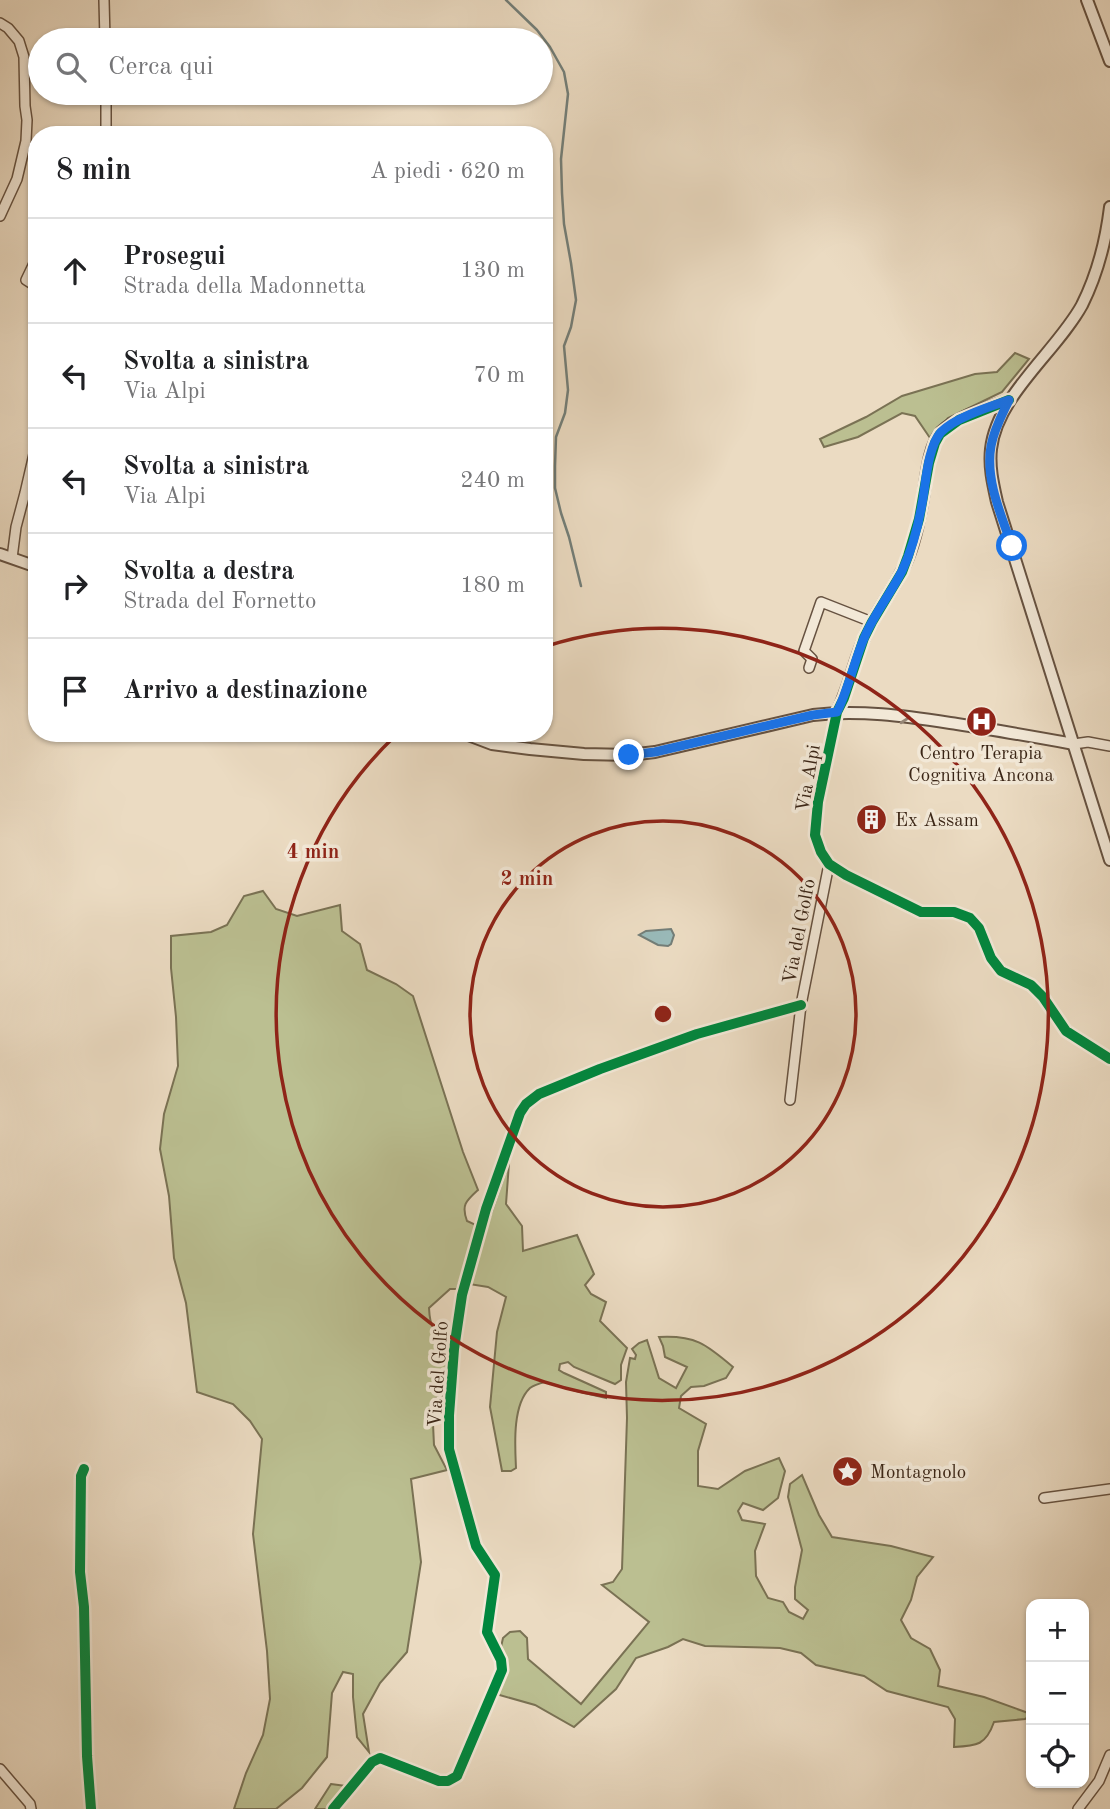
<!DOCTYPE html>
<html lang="it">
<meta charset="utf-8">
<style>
:root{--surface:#fff;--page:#f2f2f2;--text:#202124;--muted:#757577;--line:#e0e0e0}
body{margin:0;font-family:"Old Standard TT",serif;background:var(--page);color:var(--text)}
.controls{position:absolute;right:21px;bottom:21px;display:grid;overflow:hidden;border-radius:14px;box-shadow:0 2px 5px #0004}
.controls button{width:63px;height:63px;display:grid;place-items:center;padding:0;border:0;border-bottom:2px solid var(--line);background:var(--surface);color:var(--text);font:35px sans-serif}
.stop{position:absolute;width:21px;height:21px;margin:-16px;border:5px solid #1a73e8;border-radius:50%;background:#fff}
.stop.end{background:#1a73e8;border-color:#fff;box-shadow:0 2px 7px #0008}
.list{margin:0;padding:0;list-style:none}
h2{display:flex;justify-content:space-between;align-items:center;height:91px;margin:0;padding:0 28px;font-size:30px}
h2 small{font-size:23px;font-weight:400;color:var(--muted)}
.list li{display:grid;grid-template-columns:46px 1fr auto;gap:21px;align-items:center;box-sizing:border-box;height:105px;padding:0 28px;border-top:2px solid var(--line)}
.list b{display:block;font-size:26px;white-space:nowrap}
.list p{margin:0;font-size:23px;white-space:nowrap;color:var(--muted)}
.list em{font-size:23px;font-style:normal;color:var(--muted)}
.icon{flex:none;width:38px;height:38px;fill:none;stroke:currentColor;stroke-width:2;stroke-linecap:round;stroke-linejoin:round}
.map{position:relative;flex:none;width:1110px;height:1809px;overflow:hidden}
.search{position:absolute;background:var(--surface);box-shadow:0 2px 5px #0004;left:28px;top:28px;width:525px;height:77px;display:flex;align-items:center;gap:18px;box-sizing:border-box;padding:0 24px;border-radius:38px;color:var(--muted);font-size:26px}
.panel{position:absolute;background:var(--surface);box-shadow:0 2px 5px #0004;left:28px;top:126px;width:525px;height:616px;border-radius:28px}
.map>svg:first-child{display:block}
.green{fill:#bbbf91;stroke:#7a7254;stroke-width:2}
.water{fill:#99bab9;stroke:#737e78;stroke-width:2}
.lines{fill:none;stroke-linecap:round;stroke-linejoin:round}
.stream{stroke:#737e78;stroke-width:2.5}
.minor-casing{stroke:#665241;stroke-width:12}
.tertiary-casing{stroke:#665241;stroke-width:14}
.minor{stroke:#f2e8d7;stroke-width:9}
.tertiary{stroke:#f2e8d7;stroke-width:10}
.cycleway-casing{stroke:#f2e8d7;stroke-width:15}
.cycleway{stroke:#00873e;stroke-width:10}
.oneway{stroke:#968676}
.route{stroke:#1a73e8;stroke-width:9}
.ring{fill:none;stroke:#8f2418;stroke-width:3.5}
.labels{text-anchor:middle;stroke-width:7;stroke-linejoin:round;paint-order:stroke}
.poi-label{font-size:19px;fill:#3a2516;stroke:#f2e8d7;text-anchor:start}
.street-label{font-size:19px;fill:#3a2516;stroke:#f2e8d7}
.centre{fill:#8f2418;stroke:#f2e8d7;stroke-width:3.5}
.ring-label{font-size:21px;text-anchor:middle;font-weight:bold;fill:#8f2418;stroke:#f2e8d7;stroke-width:7;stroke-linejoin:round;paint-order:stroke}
</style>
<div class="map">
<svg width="1110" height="1809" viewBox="0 0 1110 1809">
<rect width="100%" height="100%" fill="#ebdbc2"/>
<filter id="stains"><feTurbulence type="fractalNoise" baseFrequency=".00286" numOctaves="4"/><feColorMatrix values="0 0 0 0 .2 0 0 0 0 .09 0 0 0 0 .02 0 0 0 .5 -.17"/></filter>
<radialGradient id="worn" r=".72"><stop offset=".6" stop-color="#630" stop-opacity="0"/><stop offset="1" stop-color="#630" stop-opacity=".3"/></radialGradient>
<g class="green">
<path d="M 1015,353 L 1029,359 L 1002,392 L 948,418 L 930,438 L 915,416 L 902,413 L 858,437 L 824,447 L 820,439 L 866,417 L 902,396 L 975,374 L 997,372 Z"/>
<path d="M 263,891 L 276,909 L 297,916 L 340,905 L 342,931 L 360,944 L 367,970 L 396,984 L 413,996 L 463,1152 L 478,1190 C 466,1201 461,1205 467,1221 L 478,1226 L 457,1289 L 450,1289 L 429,1308 C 430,1328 433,1331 449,1343 L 444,1395 L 434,1399 L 433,1424 L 434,1445 L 447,1470 L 411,1479 L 421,1562 L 407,1652 L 380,1683 L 363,1714 L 369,1752 L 357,1737 L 353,1697 L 353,1674 L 343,1672 L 332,1693 L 327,1757 L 302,1788 L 276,1809 L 234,1809 L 246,1773 L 263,1735 L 270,1699 L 267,1651 L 253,1534 L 262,1439 L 250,1421 L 233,1404 L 197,1392 L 186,1303 L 174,1258 L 169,1196 L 160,1149 L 164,1114 L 178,1066 L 176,1017 L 171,968 L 171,936 L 211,932 L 227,925 L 244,896 Z"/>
<path d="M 509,1163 L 506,1204 L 522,1226 L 523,1251 L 577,1235 L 594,1274 L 585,1285 L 591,1294 L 606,1302 L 600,1321 L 627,1348 L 621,1365 L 621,1380 L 615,1384 L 574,1367 L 568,1362 L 560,1364 L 559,1370 L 564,1373 L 606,1392 L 606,1398 L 576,1391 L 545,1382 C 541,1383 534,1385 530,1388 C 512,1405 515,1446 516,1468 L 511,1471 L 502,1471 L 490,1407 L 497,1332 L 506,1297 L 488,1287 L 469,1284 L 473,1266 Z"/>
<path d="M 659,1337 C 695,1335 706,1344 733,1367 L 726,1378 L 704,1386 L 691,1387 L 681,1396 L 679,1408 L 706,1424 L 698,1451 L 698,1486 L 718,1489 L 745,1471 L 779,1458 L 785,1471 L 778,1498 L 763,1510 L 743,1503 L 738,1511 L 742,1520 L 765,1524 L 755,1551 L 756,1576 L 768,1598 L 783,1602 L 789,1612 L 803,1619 L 808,1610 L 795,1599 L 795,1587 L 802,1550 L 788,1497 L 790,1484 L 802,1475 L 819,1515 L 832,1537 L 891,1546 L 933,1557 L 917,1577 L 911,1600 L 901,1620 L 911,1638 L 930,1649 L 940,1670 L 938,1686 L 984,1697 L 1031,1714 L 1031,1716 L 1025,1719 L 994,1722 C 986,1745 977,1746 954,1747 L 955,1719 L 948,1707 L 887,1691 L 864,1676 L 816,1665 L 801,1653 L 780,1648 L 705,1646 L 683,1639 L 668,1647 L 636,1658 L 616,1689 L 574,1727 L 535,1705 L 496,1694 L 503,1659 L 501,1647 L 503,1638 L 510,1632 L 520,1631 L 527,1638 L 528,1659 L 581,1704 L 649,1622 L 602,1585 L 613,1582 L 622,1569 L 627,1418 L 626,1382 L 630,1358 L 635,1359 L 636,1355 L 632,1349 L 639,1343 L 647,1340 L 659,1378 L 676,1388 L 687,1367 L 665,1357 L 663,1346 Z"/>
<path d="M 331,1784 L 346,1786 L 327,1809 L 315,1809 Z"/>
</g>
<path class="water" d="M 671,929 L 674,935 L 671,944 L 668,946 L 658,945 L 639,935 L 646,931 Z"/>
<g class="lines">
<path class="stream" d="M 506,0 L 537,30 L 550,47 L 564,72 L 568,94 L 561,159 L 562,193 L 564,224 L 571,263 L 576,300 L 571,327 L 564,346 L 568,390 L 565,413 L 556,437 L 555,466 L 555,488 L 561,513 L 569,537 L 581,586"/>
<defs>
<g id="minor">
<path d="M 104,0 L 105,40"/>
<path d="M 0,23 L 8,28 L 19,41 L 24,57 L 25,106 L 27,120 L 26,141 L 17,179 L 0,216"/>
<path d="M 106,135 L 106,93"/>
<path d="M 37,257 L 26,280 L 37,287"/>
<path d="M 12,558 L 16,527 L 25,493 L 37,441"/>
<path d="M 809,668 L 812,659 L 804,651 L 821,602 L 872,622"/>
<path d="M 837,712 L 818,802 L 815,835 L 821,852 L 829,864 L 846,875 L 921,912 L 954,912 L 970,918 L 979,928 L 991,958 L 1001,971 L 1031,985 L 1043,997 L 1066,1031 L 1110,1059"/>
<path d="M 1074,744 L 1088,742 L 1110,746"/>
<path d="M 790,1100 L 801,1005 L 829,864"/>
<path d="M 84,1469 L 81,1476 L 80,1572 L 84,1607 L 87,1756 L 91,1809"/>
<path d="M 1044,1498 L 1110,1489"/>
<path d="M 0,1769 L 30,1804 L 31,1809"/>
<path d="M 333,1809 L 372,1762 L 380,1758 L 439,1781 L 448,1781 L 457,1776 L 502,1670 L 501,1660 L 487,1632 L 495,1575 L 476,1546 L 449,1449 L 449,1415 L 454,1349 L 462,1295 L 486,1209 L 520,1113 L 526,1104 L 539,1094 L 600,1069 L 697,1034 L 801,1005"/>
<path d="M 1078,1809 L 1099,1781 L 1110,1755"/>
</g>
<g id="tertiary">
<path d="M 1087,0 L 1110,61"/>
<path d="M 1110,207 C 1106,240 1097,275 1082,305 C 1057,351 997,395 991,449 C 989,467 993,484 997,502 L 1110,860"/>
<path d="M 0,554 L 37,567"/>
<path d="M 837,712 C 849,688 854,661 865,636 C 875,613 891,593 902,571 C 913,550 918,527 922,504 C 926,484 927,448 941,432 C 956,417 989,407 1009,400"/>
<path d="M 463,733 L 492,744 L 530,749 L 584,754 L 629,755 L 655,752 L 813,715 C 861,709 910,717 957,724 C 996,730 1035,737 1074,744"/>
</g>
</defs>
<use href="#minor" class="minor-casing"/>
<use href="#tertiary" class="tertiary-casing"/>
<use href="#minor" class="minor"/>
<use href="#tertiary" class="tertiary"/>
<defs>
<g id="cycleway">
<path d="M 1009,400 L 959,420 L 940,434 L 935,443 L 929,463 L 919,519 L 908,556 L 902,572 L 872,622 L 864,638 L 844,698 L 837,712 L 818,802 L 815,835 L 821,852 L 829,864 L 846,875 L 921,912 L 954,912 L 970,918 L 979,928 L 991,958 L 1001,971 L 1031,985 L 1043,997 L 1066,1031 L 1110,1059"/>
<path d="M 84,1469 L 81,1476 L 80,1572 L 84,1607 L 87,1756 L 91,1809"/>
<path d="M 333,1809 L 372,1762 L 380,1758 L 439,1781 L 448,1781 L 457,1776 L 502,1670 L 501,1660 L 487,1632 L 495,1575 L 476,1546 L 449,1449 L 449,1415 L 454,1349 L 462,1295 L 486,1209 L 520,1113 L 526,1104 L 539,1094 L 600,1069 L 697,1034 L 801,1005"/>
</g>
</defs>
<use href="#cycleway" class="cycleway-casing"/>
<use href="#cycleway" class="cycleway"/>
</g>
<defs><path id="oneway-chevron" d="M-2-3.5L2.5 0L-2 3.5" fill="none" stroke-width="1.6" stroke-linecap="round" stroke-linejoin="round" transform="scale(1.75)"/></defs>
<use class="oneway" href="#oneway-chevron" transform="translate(905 717) rotate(5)"/>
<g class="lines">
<path class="route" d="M 629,755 L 655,752 L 813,715 L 837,712 C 849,688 854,661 865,636 C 875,613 891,593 902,571 C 912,550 918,527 922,504 C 926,484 927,448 941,432 C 956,417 989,407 1009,400 C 1002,415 994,429 991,446 C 985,479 1001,515 1012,546"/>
</g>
<g class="ring">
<circle cx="663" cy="1014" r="193"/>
<path d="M547 646A386 386 0 1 1 397 734"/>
</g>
<defs>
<symbol id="hospital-disc" viewBox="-11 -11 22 22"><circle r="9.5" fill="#8f2418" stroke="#f2e8d7"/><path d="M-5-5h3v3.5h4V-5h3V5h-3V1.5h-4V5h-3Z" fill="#fff"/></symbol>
<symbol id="building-disc" viewBox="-11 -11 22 22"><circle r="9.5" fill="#8f2418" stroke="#f2e8d7"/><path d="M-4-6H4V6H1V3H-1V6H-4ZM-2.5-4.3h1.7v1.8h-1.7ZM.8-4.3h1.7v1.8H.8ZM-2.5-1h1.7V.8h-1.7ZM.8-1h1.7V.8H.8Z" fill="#fff"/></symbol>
<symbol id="sight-disc" viewBox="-11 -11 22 22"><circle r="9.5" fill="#8f2418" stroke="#f2e8d7"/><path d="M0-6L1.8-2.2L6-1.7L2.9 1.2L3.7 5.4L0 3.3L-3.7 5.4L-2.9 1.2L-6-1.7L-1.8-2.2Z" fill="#fff"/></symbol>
</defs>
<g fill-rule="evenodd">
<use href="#hospital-disc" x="964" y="704" width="35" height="35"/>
<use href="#building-disc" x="854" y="802" width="35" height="35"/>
<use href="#sight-disc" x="830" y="1454" width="35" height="35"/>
</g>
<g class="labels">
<g class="poi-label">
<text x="981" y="759" text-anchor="middle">Centro Terapia<tspan x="981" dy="22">Cognitiva Ancona</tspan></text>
<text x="895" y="826">Ex Assam</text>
<text x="870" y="1478">Montagnolo</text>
</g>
<g class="street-label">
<text transform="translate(807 778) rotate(-80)" y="7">Via Alpi</text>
<text transform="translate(798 931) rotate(-79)" y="7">Via del Golfo</text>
<text transform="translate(437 1374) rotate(-86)" y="7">Via del Golfo</text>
</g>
</g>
<circle cx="663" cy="1014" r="10" class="centre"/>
<g class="ring-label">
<text x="313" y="858">4 min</text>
<text x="527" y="885">2 min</text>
</g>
<rect width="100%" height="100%" filter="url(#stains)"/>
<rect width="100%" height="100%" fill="url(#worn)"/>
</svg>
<div class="controls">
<button>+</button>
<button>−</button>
<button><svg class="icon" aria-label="locate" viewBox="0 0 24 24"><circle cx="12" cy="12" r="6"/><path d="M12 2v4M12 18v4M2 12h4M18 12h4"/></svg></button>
</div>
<div class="stop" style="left:1012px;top:546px"></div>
<div class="stop end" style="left:629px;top:755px"></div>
<div class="search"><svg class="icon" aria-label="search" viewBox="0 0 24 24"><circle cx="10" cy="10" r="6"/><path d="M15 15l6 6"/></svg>Cerca qui</div>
<section class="panel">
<h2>8 min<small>A piedi · 620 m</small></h2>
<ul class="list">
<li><svg class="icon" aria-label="ahead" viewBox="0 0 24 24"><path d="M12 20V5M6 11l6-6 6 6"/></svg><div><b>Prosegui</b><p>Strada della Madonnetta</p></div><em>130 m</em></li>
<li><svg class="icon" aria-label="left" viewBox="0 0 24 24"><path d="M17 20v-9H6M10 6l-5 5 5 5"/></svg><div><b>Svolta a sinistra</b><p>Via Alpi</p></div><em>70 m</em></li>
<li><svg class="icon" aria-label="left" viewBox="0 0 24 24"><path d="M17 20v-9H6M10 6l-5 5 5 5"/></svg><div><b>Svolta a sinistra</b><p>Via Alpi</p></div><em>240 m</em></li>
<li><svg class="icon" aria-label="right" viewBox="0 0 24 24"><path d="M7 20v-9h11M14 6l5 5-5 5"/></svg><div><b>Svolta a destra</b><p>Strada del Fornetto</p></div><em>180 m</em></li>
<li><svg class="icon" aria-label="arrive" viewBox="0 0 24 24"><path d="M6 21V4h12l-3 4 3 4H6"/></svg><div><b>Arrivo a destinazione</b></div></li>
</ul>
</section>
</div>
